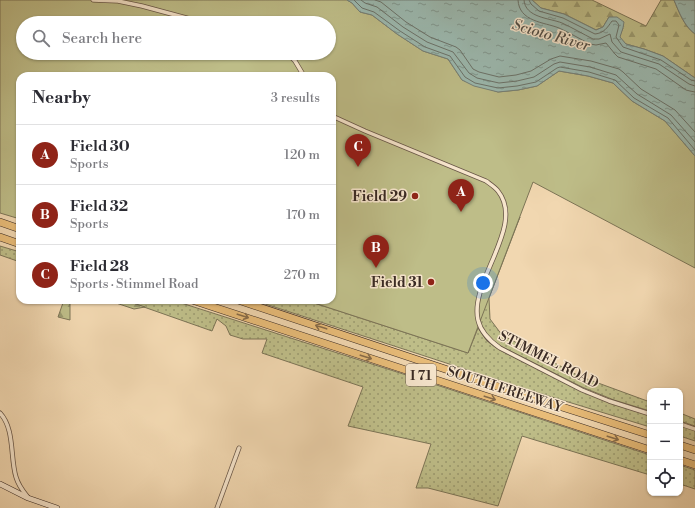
<!DOCTYPE html>
<meta charset="utf-8">
<style>
:root{--surface:#fff;--page:#f7f7f7;--text:#2b2b33;--muted:#7c7c81;--line:#e1e1e2;--accent:#8f2418}
body{margin:0;font-family:"Libre Bodoni",serif;background:var(--page);color:var(--text)}
.controls{position:absolute;right:12px;bottom:12px;display:grid;overflow:hidden;border-radius:8px;box-shadow:0 1px 3px #0004}
.controls button{width:36px;height:36px;display:grid;place-items:center;padding:0;border:0;border-bottom:1px solid var(--line);background:var(--surface);color:var(--text);font:20px sans-serif}
.you{position:absolute;left:483px;top:283px;width:14px;height:14px;margin:-10px;border:3px solid #fff;border-radius:50%;background:#1a73e8;box-shadow:0 0 0 6px #1a73e833}
.badge{display:grid;place-items:center;width:26px;height:26px;border-radius:50%;background:var(--accent);color:#fff;font-size:13px;font-weight:700}
.pin{position:absolute;translate:-50% -33px;filter:drop-shadow(0 1px 2px #0008)}
.pin::after{content:'';position:absolute;top:21px;width:14px;height:12px;background:inherit;clip-path:polygon(0 0,100% 0,50% 100%)}
.list{margin:0;padding:0;list-style:none}
h2{display:flex;justify-content:space-between;align-items:center;height:52px;margin:0;padding:0 16px;font-size:17px}
h2 small{font-size:13px;font-weight:400;color:var(--muted)}
.list li{display:grid;grid-template-columns:26px 1fr auto;gap:12px;align-items:center;box-sizing:border-box;height:60px;padding:0 16px;border-top:1px solid var(--line)}
.list b{display:block;font-size:15px;white-space:nowrap}
.list p{margin:0;font-size:13px;white-space:nowrap;color:var(--muted)}
.list em{font-size:13px;font-style:normal;color:var(--muted)}
.icon{flex:none;width:22px;height:22px;fill:none;stroke:currentColor;stroke-width:2;stroke-linecap:round;stroke-linejoin:round}
.map{position:relative;flex:none;width:695px;height:508px;overflow:hidden}
.search{position:absolute;background:var(--surface);box-shadow:0 1px 3px #0004;left:16px;top:16px;width:320px;height:44px;display:flex;align-items:center;gap:10px;box-sizing:border-box;padding:0 14px;border-radius:22px;color:var(--muted);font-size:15px}
.panel{position:absolute;background:var(--surface);box-shadow:0 1px 3px #0004;left:16px;top:72px;width:320px;height:232px;border-radius:12px}
.map>svg:first-child{display:block}
.grass{fill:url(#grass-dots);stroke:#7c7456}
.forest{fill:url(#forest-firs);stroke:#7c7456}
.green{fill:#bebd88;stroke:#7c7456;fill-rule:evenodd}
.water{fill:url(#water-ripples);stroke:#748078}
.lines{fill:none;stroke-linecap:round;stroke-linejoin:round}
.shore{stroke:#6a726a;stroke-width:1}
.street-casing{stroke:#675546;stroke-width:5}
.secondary-casing{stroke:#392a23;stroke-width:6}
.highway-casing{stroke:#392a23;stroke-width:8}
.street{stroke:#f6e5cc;stroke-width:3.5}
.secondary{stroke:#f6e5cc;stroke-width:5}
.highway{stroke:#e8bc78;stroke-width:7}
.oneway{stroke:#886c49}
.poi-dot{fill:#8f2418;stroke:#f6e5cc;stroke-width:1.5}
.labels{text-anchor:middle;stroke-width:3;stroke-linejoin:round;paint-order:stroke}
.shield{fill:#f6e5cc;stroke:#726256;stroke-width:1}
.shield-label{font-size:13px;font-weight:bold;fill:#392a23}
.poi-label{font-size:14px;font-weight:bold;fill:#392a23;stroke:#f6e5cc;text-anchor:end}
.street-label{font-size:14px;fill:#392a23;stroke:#f6e5cc}
.water-label{font-size:15px;font-style:italic;fill:#524e46;stroke:#f6e5cc}
</style>
<div class="map">
<svg width="695" height="508" viewBox="0 0 695 508">
<defs>
<pattern id="grass-dots" width="8" height="8" patternUnits="userSpaceOnUse"><rect width="8" height="8" fill="#bebd88"/><path d="M2 2h.1M6 6h.1" fill="none" stroke="#9b9a6f" stroke-width="1.8" stroke-linecap="round"/></pattern>
<pattern id="forest-firs" width="22" height="20" patternUnits="userSpaceOnUse"><rect width="22" height="20" fill="#bebd88"/><path d="M5 1l3.5 6h-7zM16 11l3.5 6h-7z" fill="#9b9a6f"/></pattern>
<pattern id="water-ripples" width="26" height="14" patternUnits="userSpaceOnUse"><rect width="26" height="14" fill="#9bb9b0"/><path d="M2 4q2-2 4 0t4 0M15 11q2-2 4 0t4 0" fill="none" stroke="#7f978f"/></pattern>
</defs>
<rect width="100%" height="100%" fill="#f1d7b0"/>
<filter id="stains"><feTurbulence type="fractalNoise" baseFrequency=".005" numOctaves="4"/><feColorMatrix values="0 0 0 0 .2 0 0 0 0 .09 0 0 0 0 .02 0 0 0 .5 -.17"/></filter>
<radialGradient id="worn" r=".72"><stop offset=".6" stop-color="#630" stop-opacity="0"/><stop offset="1" stop-color="#630" stop-opacity=".3"/></radialGradient>
<g class="grass">
<path d="M 520,217 L 489,298 L 490,319 L 502,335 L 579,376 L 650,402 L 650,411 L 614,400 L 582,387 L 502,347 C 485,336 481,330 478,310 Z"/>
<path d="M 0,246 L 20,252 L 20,262 L 0,255 Z"/>
<path d="M 124,300 L 172,300 L 400,373 L 650,455 L 650,475 L 522,436 L 498,506 L 428,488 L 416,488 L 431,444 L 348,426 L 363,387 L 262,353 L 267,339 L 243,339 L 230,335 L 226,326 L 217,319 L 212,331 Z"/>
<path d="M 253,300 L 305,300 L 468,353 L 478,328 L 487,341 L 498,349 L 577,389 L 650,415 L 650,427 L 529,390 Z"/>
<path d="M 680,413 L 695,419 L 695,426 L 680,421 Z"/>
<path d="M 680,425 L 695,430 L 695,441 L 680,436 Z"/>
<path d="M 680,465 L 695,470 L 695,489 L 680,484 Z"/>
</g>
<g class="forest">
<path d="M 532,0 L 592,0 L 646,26 L 661,0 L 674,0 C 679,12 684,26 695,34 L 695,78 L 663,56 L 644,49 L 626,44 L 619,37 L 623,28 L 609,17 L 603,27 L 596,30 L 564,14 L 541,8 Z"/>
<path d="M 64,300 L 70,300 L 70,320 L 58,317 Z"/>
<path d="M 107,300 L 124,300 L 145,307 L 134,309 Z"/>
</g>
<path class="green" d="M 0,0 L 347,0 L 352,3 L 360,12 L 372,15 L 397,34 L 423,51 L 448,59 L 462,80 L 498,92 L 518,90 L 537,86 L 559,71 L 588,76 L 613,83 L 632,101 L 665,121 L 695,156 L 695,268 L 533,182 L 468,353 L 305,300 L 332,300 L 332,76 L 20,76 L 20,219 L 0,213 ZM 23,23 L 329,23 L 329,53 L 23,53 Z"/>
<g class="water">
<path d="M 347,0 L 532,0 L 541,8 L 564,14 L 596,30 L 603,27 L 609,17 L 617,17 L 624,22 L 623,28 L 620,37 L 626,44 L 644,49 L 663,56 L 695,78 L 695,156 L 665,121 L 632,101 L 613,83 L 588,76 L 559,71 L 537,86 L 518,90 L 498,92 L 474,86 L 462,80 L 448,59 L 423,51 L 397,34 L 372,15 L 360,12 L 352,3 Z"/>
<path d="M 674,0 L 695,0 L 695,34 C 684,26 679,12 674,0 Z"/>
</g>
<g class="lines">
<g class="shore">
<path d="M 354,0 L 362,8 L 374,12 L 400,31 L 425,47 L 450,56 L 465,77 L 475,83 L 498,88 L 517,86 L 536,82 L 557,68 L 560,67 L 589,72 L 615,80 L 634,98 L 668,118 L 695,150"/>
<path d="M 361,0 L 365,3 L 377,7 L 403,27 L 427,42 L 453,52 L 469,73 L 477,78 L 499,83 L 517,81 L 534,77 L 554,64 L 560,62 L 590,67 L 616,75 L 637,94 L 671,115 L 695,142"/>
<path d="M 375,0 L 381,2 L 406,22 L 430,37 L 456,47 L 460,50 L 473,69 L 479,72 L 499,77 L 516,75 L 531,71 L 551,59 L 560,56 L 591,61 L 619,69 L 623,72 L 641,89 L 675,110 L 695,132"/>
<path d="M 518,0 C 519,22 544,22 559,28 C 570,33 580,39 590,44 L 596,45 L 606,43 L 615,54 L 618,57 L 656,69 L 686,90 L 690,91 L 695,92"/>
<path d="M 524,0 C 525,18 550,18 562,23 C 573,28 583,34 593,39 L 599,39 L 610,34 L 612,42 L 621,52 L 659,64 L 689,84 L 695,86"/>
<path d="M 529,0 L 531,4 L 539,11 L 563,18 L 595,34 C 604,33 607,28 612,21 L 616,21 L 619,25 L 616,37 L 623,47 L 661,60 L 691,80 L 695,81"/>
</g>
<defs>
<g id="street">
<path d="M 93,0 L 118,1 L 142,6 L 205,23"/>
<path d="M 287,53 L 295,61 L 304,76"/>
<path d="M 332,116 L 365,131 L 486,181 C 490,184 495,187 498,191 C 526,226 469,281 478,320 C 481,333 490,341 500,348 L 582,390 L 609,401 L 650,414"/>
<path d="M 0,413 C 15,429 10,458 16,477 C 18,484 22,490 27,496"/>
<path d="M 680,424 L 695,429"/>
<path d="M 217,508 L 239,448"/>
</g>
<path id="secondary" d="M 0,484 L 28,498 L 57,508"/>
<g id="highway">
<path d="M 0,222 L 20,229"/>
<path d="M 0,237 L 20,244"/>
<path d="M 192,300 L 650,450"/>
<path d="M 238,300 L 493,385 L 650,435"/>
<path d="M 680,445 L 695,450"/>
<path d="M 680,460 L 695,465"/>
</g>
</defs>
<use href="#street" class="street-casing"/>
<use href="#secondary" class="secondary-casing"/>
<use href="#highway" class="highway-casing"/>
<use href="#street" class="street"/>
<use href="#secondary" class="secondary"/>
<use href="#highway" class="highway"/>
</g>
<defs><path id="oneway-shaft" d="M-6 0H5M1.5-3L5.5 0L1.5 3" fill="none" stroke-width="1.6" stroke-linecap="round" stroke-linejoin="round"/></defs>
<g class="oneway">
<use href="#oneway-shaft" transform="translate(243 316) rotate(18)"/>
<use href="#oneway-shaft" transform="translate(321 327) rotate(-162)"/>
<use href="#oneway-shaft" transform="translate(366 357) rotate(18)"/>
<use href="#oneway-shaft" transform="translate(490 398) rotate(18)"/>
<use href="#oneway-shaft" transform="translate(613 438) rotate(18)"/>
</g>
<g class="poi-dot">
<circle cx="415" cy="196" r="4"/>
<circle cx="431" cy="282" r="4"/>
</g>
<g class="labels">
<rect class="shield" x="406" y="364" width="30" height="22" rx="3"/>
<g class="shield-label">
<text x="421" y="380">I 71</text>
</g>
<g class="poi-label">
<text x="407" y="201">Field 29</text>
<text x="423" y="287">Field 31</text>
</g>
<g class="street-label">
<text transform="translate(549 359) rotate(27)" y="5">STIMMEL ROAD</text>
<text transform="translate(505 389) rotate(18)" y="5">SOUTH FREEWAY</text>
</g>
<g class="water-label">
<text transform="translate(551 35) rotate(16)" y="5">Scioto River</text>
</g>
</g>
<rect width="100%" height="100%" filter="url(#stains)"/>
<rect width="100%" height="100%" fill="url(#worn)"/>
</svg>
<div class="controls">
<button>+</button>
<button>−</button>
<button><svg class="icon" aria-label="locate" viewBox="0 0 24 24"><circle cx="12" cy="12" r="6"/><path d="M12 2v4M12 18v4M2 12h4M18 12h4"/></svg></button>
</div>
<div class="you"></div>
<div class="pin badge" style="left:461px;top:212px">A</div>
<div class="pin badge" style="left:376px;top:268px">B</div>
<div class="pin badge" style="left:358px;top:167px">C</div>
<div class="search"><svg class="icon" aria-label="search" viewBox="0 0 24 24"><circle cx="10" cy="10" r="6"/><path d="M15 15l6 6"/></svg>Search here</div>
<section class="panel">
<h2>Nearby<small>3 results</small></h2>
<ul class="list">
<li><span class="badge">A</span><div><b>Field 30</b><p>Sports</p></div><em>120 m</em></li>
<li><span class="badge">B</span><div><b>Field 32</b><p>Sports</p></div><em>170 m</em></li>
<li><span class="badge">C</span><div><b>Field 28</b><p>Sports · Stimmel Road</p></div><em>270 m</em></li>
</ul>
</section>
</div>
